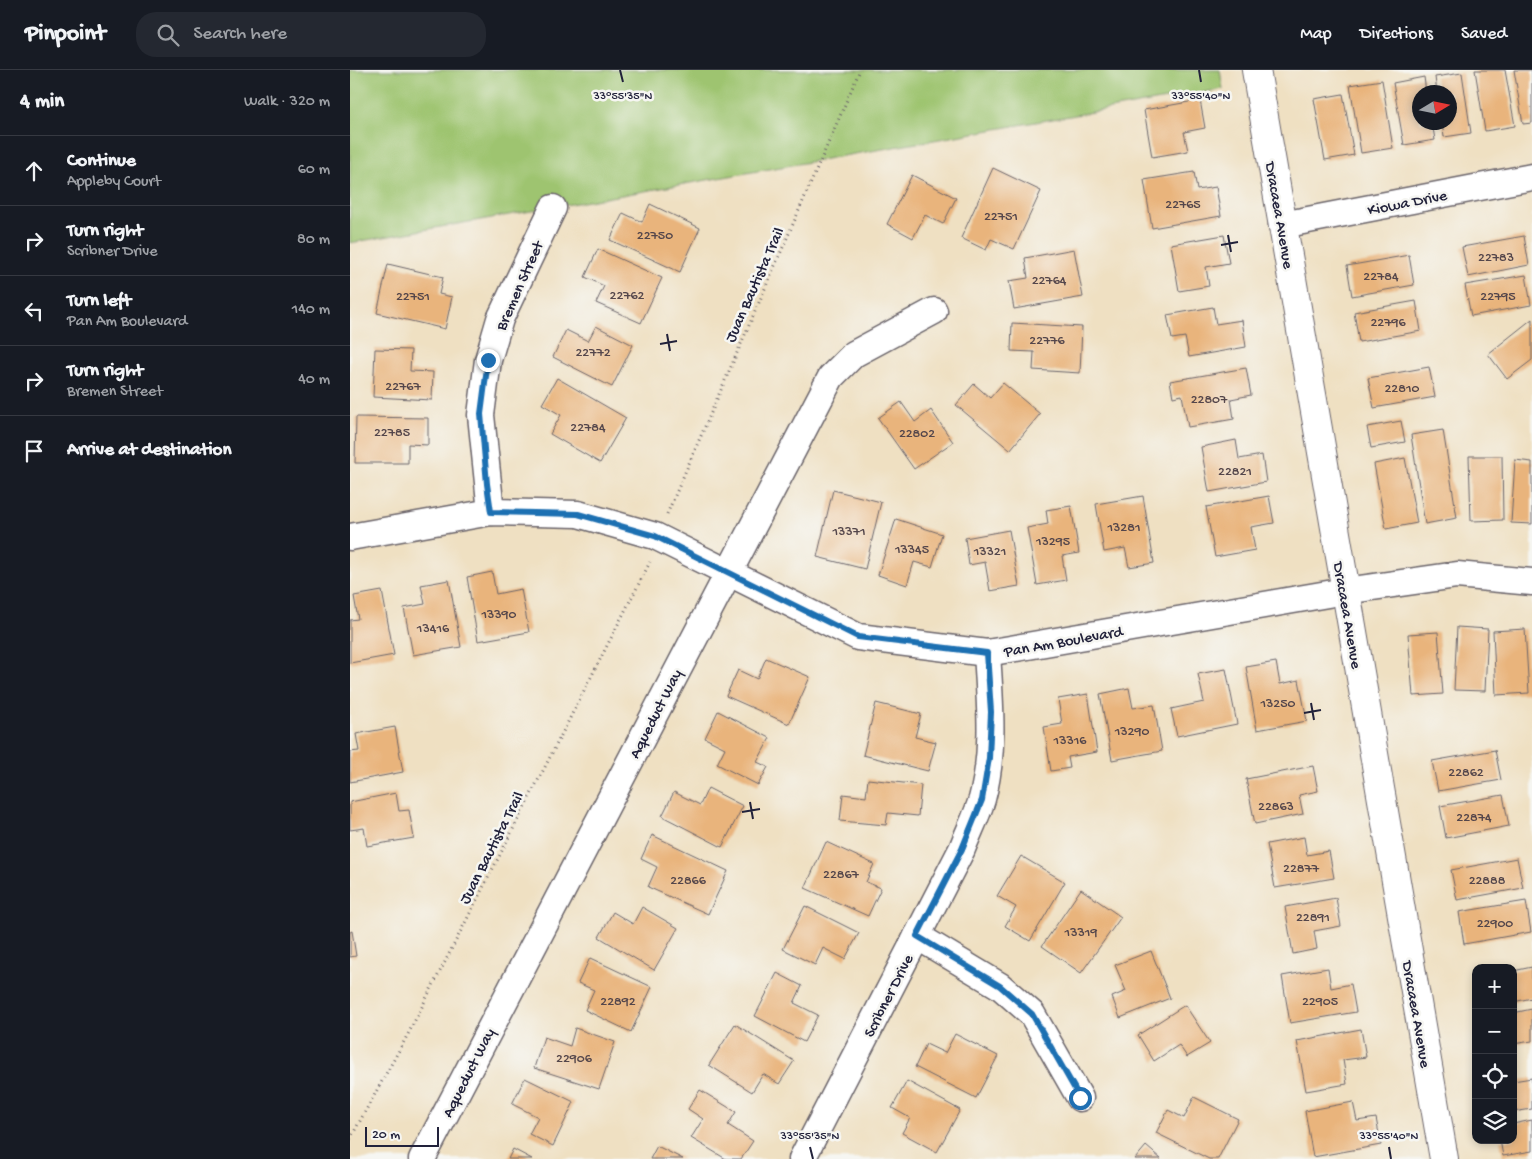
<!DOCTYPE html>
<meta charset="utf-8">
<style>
:root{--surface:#171b24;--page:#242831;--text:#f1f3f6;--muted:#9ea1a6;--line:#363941}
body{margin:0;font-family:"Gochi Hand",sans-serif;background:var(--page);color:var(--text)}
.controls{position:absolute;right:15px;bottom:15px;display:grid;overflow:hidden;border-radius:10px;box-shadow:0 2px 8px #0003}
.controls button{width:45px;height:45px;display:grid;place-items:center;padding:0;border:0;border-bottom:1px solid var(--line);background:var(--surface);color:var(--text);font:25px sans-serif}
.compass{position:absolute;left:1062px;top:15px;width:45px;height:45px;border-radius:50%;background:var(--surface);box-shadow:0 2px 8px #0003;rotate:80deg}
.scale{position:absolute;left:15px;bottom:12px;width:74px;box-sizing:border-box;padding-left:5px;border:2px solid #22223b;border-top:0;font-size:14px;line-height:18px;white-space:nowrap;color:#22223b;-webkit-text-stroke:4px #f6f6f2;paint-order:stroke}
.stop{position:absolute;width:15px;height:15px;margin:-11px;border:4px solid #1f6fb2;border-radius:50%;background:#fff}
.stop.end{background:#1f6fb2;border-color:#fff;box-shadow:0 1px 5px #0008}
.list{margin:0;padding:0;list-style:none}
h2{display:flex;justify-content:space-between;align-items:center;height:65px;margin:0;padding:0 20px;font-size:21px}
h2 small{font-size:16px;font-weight:400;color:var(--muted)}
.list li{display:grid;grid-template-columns:32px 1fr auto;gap:15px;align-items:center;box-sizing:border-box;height:70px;padding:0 20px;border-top:1px solid var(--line)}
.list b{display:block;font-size:19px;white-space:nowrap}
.list p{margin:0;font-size:16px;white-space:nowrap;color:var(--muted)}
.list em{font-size:16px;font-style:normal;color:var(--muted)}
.icon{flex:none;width:28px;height:28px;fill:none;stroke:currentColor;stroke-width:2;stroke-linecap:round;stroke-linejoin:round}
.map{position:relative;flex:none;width:1182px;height:1089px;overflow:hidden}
header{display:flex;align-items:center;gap:30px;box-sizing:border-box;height:70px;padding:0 25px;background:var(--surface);border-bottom:1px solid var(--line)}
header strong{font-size:24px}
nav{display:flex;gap:28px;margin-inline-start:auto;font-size:18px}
.search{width:350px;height:45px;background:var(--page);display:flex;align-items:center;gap:12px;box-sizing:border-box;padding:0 18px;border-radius:20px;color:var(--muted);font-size:19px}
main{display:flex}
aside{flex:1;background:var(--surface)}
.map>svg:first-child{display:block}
.green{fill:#9ec46f;stroke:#607355}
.building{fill:#e9b47c}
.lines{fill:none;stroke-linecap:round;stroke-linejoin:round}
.minor-casing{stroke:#6a646a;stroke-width:29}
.tertiary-casing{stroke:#6a646a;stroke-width:30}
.path{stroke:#6a646a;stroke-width:3;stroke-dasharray:1 4;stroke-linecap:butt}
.minor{stroke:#fff;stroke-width:26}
.tertiary{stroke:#fff;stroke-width:28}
.route{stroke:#1f6fb2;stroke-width:6}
.ticks{fill:none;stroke:#22223b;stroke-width:2}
.labels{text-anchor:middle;stroke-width:5;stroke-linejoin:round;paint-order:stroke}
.number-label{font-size:14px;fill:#54464b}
.street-label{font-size:16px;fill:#22223b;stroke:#f6f6f2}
.ticks-label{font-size:12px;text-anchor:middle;fill:#22223b;stroke:#f6f6f2;stroke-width:5;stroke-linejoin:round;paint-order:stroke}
</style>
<header>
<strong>Pinpoint</strong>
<div class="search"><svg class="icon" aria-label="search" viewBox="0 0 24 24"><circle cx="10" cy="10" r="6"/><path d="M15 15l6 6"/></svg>Search here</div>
<nav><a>Map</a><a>Directions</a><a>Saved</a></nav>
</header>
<main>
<aside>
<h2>4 min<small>Walk · 320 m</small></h2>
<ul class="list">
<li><svg class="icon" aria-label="ahead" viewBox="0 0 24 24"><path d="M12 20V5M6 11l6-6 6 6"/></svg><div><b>Continue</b><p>Appleby Court</p></div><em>60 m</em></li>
<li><svg class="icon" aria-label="right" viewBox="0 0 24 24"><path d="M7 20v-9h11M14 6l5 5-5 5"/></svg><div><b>Turn right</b><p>Scribner Drive</p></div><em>80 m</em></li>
<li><svg class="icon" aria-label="left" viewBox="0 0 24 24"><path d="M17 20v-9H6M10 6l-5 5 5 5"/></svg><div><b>Turn left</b><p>Pan Am Boulevard</p></div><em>140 m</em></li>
<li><svg class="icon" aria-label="right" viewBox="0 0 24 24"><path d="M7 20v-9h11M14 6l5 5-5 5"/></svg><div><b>Turn right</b><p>Bremen Street</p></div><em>40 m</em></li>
<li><svg class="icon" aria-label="arrive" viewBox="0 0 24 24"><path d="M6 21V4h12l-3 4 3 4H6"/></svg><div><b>Arrive at destination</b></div></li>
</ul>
</aside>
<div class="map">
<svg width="1182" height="1089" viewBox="0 0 1182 1089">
<rect width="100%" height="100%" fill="#f6f6f2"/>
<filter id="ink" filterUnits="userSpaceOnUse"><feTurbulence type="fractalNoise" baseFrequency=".02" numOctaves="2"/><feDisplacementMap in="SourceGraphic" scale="10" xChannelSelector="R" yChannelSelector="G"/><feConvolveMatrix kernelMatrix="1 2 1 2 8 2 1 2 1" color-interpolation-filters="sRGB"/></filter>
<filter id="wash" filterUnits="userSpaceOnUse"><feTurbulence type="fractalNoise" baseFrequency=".0096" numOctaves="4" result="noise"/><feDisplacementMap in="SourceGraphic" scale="20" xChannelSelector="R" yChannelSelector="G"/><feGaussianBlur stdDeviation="1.12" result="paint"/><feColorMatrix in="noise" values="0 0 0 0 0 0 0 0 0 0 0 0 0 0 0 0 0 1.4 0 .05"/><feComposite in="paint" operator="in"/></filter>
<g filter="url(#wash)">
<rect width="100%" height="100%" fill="#efe0c2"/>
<path class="green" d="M 0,0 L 870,0 L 873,19 L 0,173 Z"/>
<g id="blocks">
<g class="building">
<path d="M 1125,0 L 1155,0 L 1165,56 L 1135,61 Z"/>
<path d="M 1164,0 L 1182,0 L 1182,53 L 1173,54 Z"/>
<path d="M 1112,3 L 1121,63 L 1094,67 L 1092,52 L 1100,52 L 1100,22 L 1087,22 L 1085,7 Z"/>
<path d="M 1074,7 L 1076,22 L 1070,22 L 1070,52 L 1082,52 L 1085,70 L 1054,75 L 1043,13 Z"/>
<path d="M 1032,10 L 1043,78 L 1011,83 L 1000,15 Z"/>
<path d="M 993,24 L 1004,85 L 975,90 L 964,29 Z"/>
<path d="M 850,30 L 855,58 L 834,62 L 838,81 L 802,87 L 794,40 Z"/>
<path d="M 643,98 L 691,121 L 664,179 L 641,169 L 636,180 L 611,168 Z"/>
<path d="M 844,102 L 847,120 L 866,117 L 871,146 L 802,158 L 794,110 Z"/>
<path d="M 562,105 L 606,128 L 593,154 L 575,145 L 563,168 L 537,154 Z"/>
<path d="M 300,134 L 350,158 L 330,202 L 260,170 L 273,143 L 292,152 Z"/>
<path d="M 874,165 L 879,193 L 856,197 L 859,216 L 829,221 L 821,174 Z"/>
<path d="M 1174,166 L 1179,195 L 1118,207 L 1112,177 Z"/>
<path d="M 248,179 L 312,208 L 291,253 L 246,233 L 254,216 L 235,207 Z"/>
<path d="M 724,179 L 733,227 L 664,239 L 659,211 L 678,208 L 675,188 Z"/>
<path d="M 1059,185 L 1064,215 L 1002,226 L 997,196 Z"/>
<path d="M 38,194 L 93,207 L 89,224 L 102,227 L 95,259 L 27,243 Z"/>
<path d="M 1176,205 L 1181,235 L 1121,246 L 1115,215 Z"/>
<path d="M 1066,231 L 1071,261 L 1009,272 L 1004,242 Z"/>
<path d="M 863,237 L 866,254 L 892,250 L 896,277 L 839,287 L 835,267 L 822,269 L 817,245 Z"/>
<path d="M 1182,249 L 1182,290 L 1157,309 L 1138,284 Z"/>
<path d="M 662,253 L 732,257 L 730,303 L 683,300 L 684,282 L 661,281 Z"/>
<path d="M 246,256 L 283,275 L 262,317 L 203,287 L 216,260 L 238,271 Z"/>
<path d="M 25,279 L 61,280 L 60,301 L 83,302 L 82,330 L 23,327 Z"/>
<path d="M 1079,297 L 1085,327 L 1024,338 L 1018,308 Z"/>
<path d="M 896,298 L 901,325 L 881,329 L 884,349 L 838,357 L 832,325 L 823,327 L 820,311 Z"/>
<path d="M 207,308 L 276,348 L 250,393 L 200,364 L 211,345 L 192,334 Z"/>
<path d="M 653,313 L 690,344 L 660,380 L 606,335 L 624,314 L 640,328 Z"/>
<path d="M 551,332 L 565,352 L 581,340 L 603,372 L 564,399 L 528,348 Z"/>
<path d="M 6,347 L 78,348 L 78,375 L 58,374 L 58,393 L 5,393 Z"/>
<path d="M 1051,351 L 1055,372 L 1021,378 L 1017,357 Z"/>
<path d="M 1093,360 L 1107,448 L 1075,454 L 1061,365 Z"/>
<path d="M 886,370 L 889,389 L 912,385 L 916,412 L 859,422 L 851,377 Z"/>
<path d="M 1119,386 L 1152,386 L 1153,450 L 1121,451 Z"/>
<path d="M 1055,388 L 1067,453 L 1036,459 L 1024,394 Z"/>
<path d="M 1165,390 L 1182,392 L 1182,454 L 1161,453 Z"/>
<path d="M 483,420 L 531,432 L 515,499 L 467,487 Z"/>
<path d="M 793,426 L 804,493 L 779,497 L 775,478 L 754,482 L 746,434 Z"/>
<path d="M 919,426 L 924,453 L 901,457 L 905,480 L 865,487 L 856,437 Z"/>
<path d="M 721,436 L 729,483 L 712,486 L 716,510 L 687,515 L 677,458 L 698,454 L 696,440 Z"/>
<path d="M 546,449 L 592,464 L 582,497 L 564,492 L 557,515 L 528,505 Z"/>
<path d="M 659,460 L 669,516 L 640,521 L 635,492 L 619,495 L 615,468 Z"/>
<path d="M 142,502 L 146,524 L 171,519 L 179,562 L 128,571 L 117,507 Z"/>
<path d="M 99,510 L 111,577 L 63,585 L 54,538 L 75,534 L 71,515 Z"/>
<path d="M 32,521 L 44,585 L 0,593 L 0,550 L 8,549 L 4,526 Z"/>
<path d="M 1107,557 L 1138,559 L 1135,621 L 1104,620 Z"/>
<path d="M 1175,559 L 1179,623 L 1146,625 L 1143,561 Z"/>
<path d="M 1088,562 L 1093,624 L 1063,626 L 1058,564 Z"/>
<path d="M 416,588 L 460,607 L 439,654 L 376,626 L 388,600 L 407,609 Z"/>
<path d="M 926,592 L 930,614 L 949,610 L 957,651 L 907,660 L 896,597 Z"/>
<path d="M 876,599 L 887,654 L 827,666 L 821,639 L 854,632 L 848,604 Z"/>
<path d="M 779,618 L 783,638 L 804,635 L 812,681 L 762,690 L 750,624 Z"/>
<path d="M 738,624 L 747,682 L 718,687 L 720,698 L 701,701 L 694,657 L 712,654 L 708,629 Z"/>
<path d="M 526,633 L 571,644 L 565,667 L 586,672 L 578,701 L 513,685 Z"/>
<path d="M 368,641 L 420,668 L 407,692 L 418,697 L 408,715 L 367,694 L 375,678 L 355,668 Z"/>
<path d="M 45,657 L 53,702 L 0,712 L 0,682 L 9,681 L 6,664 Z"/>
<path d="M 1145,680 L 1151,710 L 1088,721 L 1082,691 Z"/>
<path d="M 963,696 L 968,721 L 949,725 L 953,744 L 905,754 L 896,709 Z"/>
<path d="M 518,709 L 571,715 L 568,746 L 538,743 L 536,755 L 490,751 L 493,724 L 516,727 Z"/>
<path d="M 358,718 L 393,736 L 372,777 L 312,746 L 324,722 L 350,735 Z"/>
<path d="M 46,723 L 49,741 L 59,740 L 64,768 L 17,776 L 14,758 L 0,760 L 0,732 Z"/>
<path d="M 1153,725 L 1159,756 L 1096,768 L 1090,736 Z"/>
<path d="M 302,765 L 378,801 L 358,844 L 298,817 L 307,797 L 291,789 Z"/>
<path d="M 954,767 L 957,785 L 979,781 L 984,808 L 925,818 L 917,774 Z"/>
<path d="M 476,772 L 524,794 L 516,812 L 531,818 L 518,846 L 455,818 Z"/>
<path d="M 671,786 L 715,812 L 680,871 L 655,856 L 666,837 L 647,826 Z"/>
<path d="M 1167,788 L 1173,818 L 1107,830 L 1101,800 Z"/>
<path d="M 731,819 L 771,847 L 731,903 L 692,876 Z"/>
<path d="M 986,828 L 991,856 L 964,861 L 967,879 L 943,884 L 935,837 Z"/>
<path d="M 1176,831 L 1181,862 L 1114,874 L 1109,842 Z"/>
<path d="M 455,836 L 509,863 L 495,889 L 473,878 L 465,895 L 433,879 Z"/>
<path d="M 292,837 L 328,858 L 304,900 L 249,867 L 263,842 L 283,854 Z"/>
<path d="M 2,861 L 6,886 L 0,887 L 0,862 Z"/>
<path d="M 801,881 L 820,928 L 770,948 L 762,927 L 776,921 L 765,895 Z"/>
<path d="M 240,888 L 302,917 L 281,962 L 235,940 L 244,920 L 228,913 Z"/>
<path d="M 1182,897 L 1182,928 L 1163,932 L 1163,901 Z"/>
<path d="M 978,898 L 981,918 L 1001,914 L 1006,942 L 940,953 L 932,906 Z"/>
<path d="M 427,903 L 452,916 L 444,933 L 468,945 L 454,972 L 405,946 Z"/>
<path d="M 1126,907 L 1126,927 L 1125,927 L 1121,908 Z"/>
<path d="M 835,935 L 860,973 L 837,987 L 829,975 L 804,991 L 788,965 Z"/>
<path d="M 1182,939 L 1182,971 L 1163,974 L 1163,943 Z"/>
<path d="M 385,954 L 444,991 L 429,1014 L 413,1004 L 402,1022 L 359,995 Z"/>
<path d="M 225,958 L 265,972 L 249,1019 L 184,998 L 194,967 L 220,976 Z"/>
<path d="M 1011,959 L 1016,987 L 993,990 L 997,1014 L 956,1021 L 947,971 Z"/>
<path d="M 605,964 L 648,986 L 626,1028 L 565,997 L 576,974 L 595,983 Z"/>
<path d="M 175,1008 L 224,1032 L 203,1076 L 179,1064 L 188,1047 L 162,1034 Z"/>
<path d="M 1182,1008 L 1182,1039 L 1163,1042 L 1163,1011 Z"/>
<path d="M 557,1011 L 610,1040 L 587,1082 L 552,1063 L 560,1048 L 542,1038 Z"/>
<path d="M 350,1020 L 386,1042 L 378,1055 L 403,1071 L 391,1089 L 376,1089 L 341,1068 L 353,1049 L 338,1039 Z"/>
<path d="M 844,1027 L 888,1049 L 868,1089 L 859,1089 L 806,1063 L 818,1040 L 834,1048 Z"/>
<path d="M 1003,1032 L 1007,1051 L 1026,1048 L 1031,1075 L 963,1087 L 955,1041 Z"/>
<path d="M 1182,1050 L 1182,1081 L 1153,1086 L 1150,1070 L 1163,1070 L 1163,1054 Z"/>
<path d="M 307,1076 L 333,1089 L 300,1089 Z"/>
<path d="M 796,1076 L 811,1089 L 785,1089 Z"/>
<path d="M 163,1079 L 182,1089 L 158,1089 Z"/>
</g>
</g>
</g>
<g filter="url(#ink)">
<use href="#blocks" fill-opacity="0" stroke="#6a646a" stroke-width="1"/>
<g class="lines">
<defs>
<g id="minor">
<path d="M 932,155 L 1182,107"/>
<path d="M 141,442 L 131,345 L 138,290 L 150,249 L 203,138"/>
<path d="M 0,467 L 141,442 L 228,444 L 305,466 L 508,567 L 637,583 L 995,521 L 1107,505 L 1182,512"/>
<path d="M 567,866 L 650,916 L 682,944 L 730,1028"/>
<path d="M 72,1089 L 481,307 L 504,284 L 584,241"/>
<path d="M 452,1089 L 612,779 C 618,763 627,746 632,729 C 645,681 640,632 637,583"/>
</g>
<path id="tertiary" d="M 906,0 L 1094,1089"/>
</defs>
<use href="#minor" class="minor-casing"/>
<use href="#tertiary" class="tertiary-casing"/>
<g class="path">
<path d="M 317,444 L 510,0"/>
<path d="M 0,1069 L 57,966 L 300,492"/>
</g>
<use href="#minor" class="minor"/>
<use href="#tertiary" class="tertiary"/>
</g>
</g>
<g class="lines" filter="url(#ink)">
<path class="route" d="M 138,290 L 131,344 L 137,414 L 141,442 L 228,444 L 305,466 L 508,567 L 637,583 L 641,642 L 639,688 L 632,730 L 612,779 L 567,866 L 650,916 L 682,944 L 730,1028"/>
</g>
<path class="ticks" d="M 270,0 L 273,12M 849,0 L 851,12M 878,165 L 881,182M 871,175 L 888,172M 317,264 L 320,281M 310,274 L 327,271M 961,633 L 964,650M 954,643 L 971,640M 400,732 L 403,749M 392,742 L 410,739M 460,1077 L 463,1089M 1039,1077 L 1041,1089"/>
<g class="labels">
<g class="number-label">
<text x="833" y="138">22765</text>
<text x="651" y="150">22751</text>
<text x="305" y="169">22750</text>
<text x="1146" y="191">22783</text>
<text x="1031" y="210">22784</text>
<text x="699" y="214">22764</text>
<text x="277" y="229">22762</text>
<text x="63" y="230">22751</text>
<text x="1148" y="230">22795</text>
<text x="1038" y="256">22796</text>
<text x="697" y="274">22776</text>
<text x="243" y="286">22772</text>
<text x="53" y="320">22767</text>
<text x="1052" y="322">22810</text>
<text x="859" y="333">22807</text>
<text x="238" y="361">22784</text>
<text x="42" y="366">22785</text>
<text x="567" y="367">22802</text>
<text x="885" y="405">22821</text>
<text x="774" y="461">13281</text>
<text x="499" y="465">13371</text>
<text x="703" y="475">13295</text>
<text x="562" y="483">13345</text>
<text x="640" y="485">13321</text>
<text x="149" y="548">13390</text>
<text x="83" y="562">13416</text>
<text x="928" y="637">13250</text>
<text x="782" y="665">13290</text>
<text x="720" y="674">13316</text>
<text x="1116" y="706">22862</text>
<text x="926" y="740">22863</text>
<text x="1124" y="751">22874</text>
<text x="951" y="802">22877</text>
<text x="491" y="808">22867</text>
<text x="338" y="814">22866</text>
<text x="1137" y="814">22888</text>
<text x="963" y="851">22891</text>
<text x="1145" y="857">22900</text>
<text x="731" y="866">13319</text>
<text x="268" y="935">22892</text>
<text x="970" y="935">22905</text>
<text x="224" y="992">22906</text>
</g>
<g class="street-label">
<text transform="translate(1057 131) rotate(-11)" y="6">Kiowa Drive</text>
<text transform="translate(931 145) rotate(80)" y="6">Dracaea Avenue</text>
<text transform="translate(403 214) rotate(-66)" y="6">Juan Bautista Trail</text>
<text transform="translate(168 215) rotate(-66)" y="6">Bremen Street</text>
<text transform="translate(999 545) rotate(80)" y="6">Dracaea Avenue</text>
<text transform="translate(713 570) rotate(-10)" y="6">Pan Am Boulevard</text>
<text transform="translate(304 643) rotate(-63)" y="6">Aqueduct Way</text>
<text transform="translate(140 777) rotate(-63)" y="6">Juan Bautista Trail</text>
<text transform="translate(537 925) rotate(-63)" y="6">Scribner Drive</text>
<text transform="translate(1068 944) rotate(80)" y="6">Dracaea Avenue</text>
<text transform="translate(117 1002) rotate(-63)" y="6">Aqueduct Way</text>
</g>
</g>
<g class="ticks-label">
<text x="273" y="29">33°55'35"N</text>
<text x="851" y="29">33°55'40"N</text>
<text x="460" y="1069">33°55'35"N</text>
<text x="1039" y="1069">33°55'40"N</text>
</g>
</svg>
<div class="controls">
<button>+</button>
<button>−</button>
<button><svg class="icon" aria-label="locate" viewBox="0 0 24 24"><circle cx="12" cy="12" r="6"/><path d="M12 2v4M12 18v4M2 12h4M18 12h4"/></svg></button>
<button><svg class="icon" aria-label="layers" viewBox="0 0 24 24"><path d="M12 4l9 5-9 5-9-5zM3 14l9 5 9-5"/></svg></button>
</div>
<svg class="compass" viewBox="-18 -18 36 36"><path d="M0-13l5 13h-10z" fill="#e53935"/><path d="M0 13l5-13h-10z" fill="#9ea1a6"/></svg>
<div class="scale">20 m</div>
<div class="stop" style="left:730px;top:1028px"></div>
<div class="stop end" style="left:138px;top:290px"></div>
</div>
</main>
